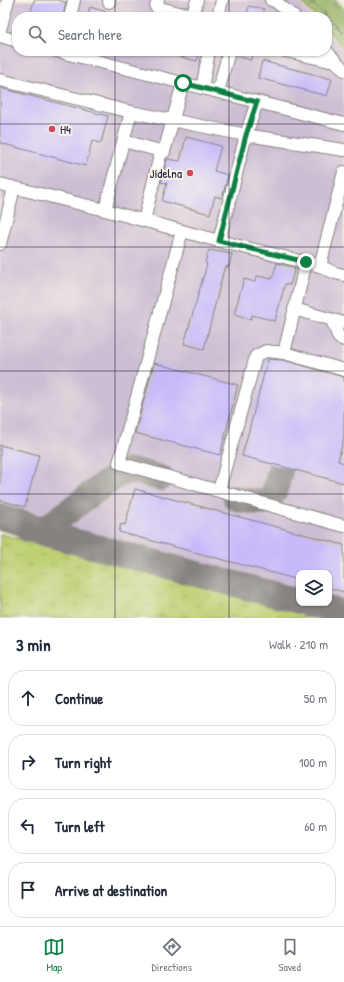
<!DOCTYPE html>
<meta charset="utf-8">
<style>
:root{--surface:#fff;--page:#f2f2f3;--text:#1f2937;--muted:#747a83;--line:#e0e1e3;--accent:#0b8043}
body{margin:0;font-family:"Patrick Hand",sans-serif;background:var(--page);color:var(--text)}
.controls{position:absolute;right:12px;bottom:12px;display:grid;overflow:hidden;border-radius:8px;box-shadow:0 1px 3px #0004}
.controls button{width:36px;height:36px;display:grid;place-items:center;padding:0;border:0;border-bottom:1px solid var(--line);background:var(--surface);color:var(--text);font:20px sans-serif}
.stop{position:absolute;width:12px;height:12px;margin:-9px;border:3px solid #0b8043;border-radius:50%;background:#fff}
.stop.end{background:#0b8043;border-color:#fff;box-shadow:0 1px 4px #0008}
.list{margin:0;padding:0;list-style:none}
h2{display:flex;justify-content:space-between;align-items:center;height:52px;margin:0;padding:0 16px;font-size:17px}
h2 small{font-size:13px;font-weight:400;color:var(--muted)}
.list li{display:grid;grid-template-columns:26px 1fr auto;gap:12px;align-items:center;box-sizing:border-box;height:56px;margin:0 8px 8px;padding:0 8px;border:1px solid var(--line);border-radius:16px}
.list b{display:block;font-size:15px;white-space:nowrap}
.list em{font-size:13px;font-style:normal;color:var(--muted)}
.icon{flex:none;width:22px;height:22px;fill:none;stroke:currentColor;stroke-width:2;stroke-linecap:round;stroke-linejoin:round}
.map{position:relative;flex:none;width:344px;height:618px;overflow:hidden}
.search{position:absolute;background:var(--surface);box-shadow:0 1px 3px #0004;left:12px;right:12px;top:12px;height:44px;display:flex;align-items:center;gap:10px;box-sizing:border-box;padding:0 14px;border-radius:16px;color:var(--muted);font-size:15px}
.sheet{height:308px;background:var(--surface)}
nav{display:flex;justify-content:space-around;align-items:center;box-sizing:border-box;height:56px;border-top:1px solid var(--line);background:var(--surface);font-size:11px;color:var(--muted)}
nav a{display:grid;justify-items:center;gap:2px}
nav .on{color:var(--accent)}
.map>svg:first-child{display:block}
.industrial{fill:#ccbed3}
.grass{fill:url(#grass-tufts);stroke:#707957}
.forest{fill:url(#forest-firs);stroke:#5c6a50}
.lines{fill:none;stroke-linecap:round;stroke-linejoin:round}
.taxiway{stroke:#868280;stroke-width:26}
.building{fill:#c8b9fa}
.minor-casing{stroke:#868280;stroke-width:14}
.path{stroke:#868280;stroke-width:2;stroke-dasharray:1 3;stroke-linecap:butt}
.minor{stroke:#fff;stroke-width:12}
.route{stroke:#0b8043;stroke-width:5}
.grid{fill:none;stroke:#22223b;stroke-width:1;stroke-opacity:0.55}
.poi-dot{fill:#d1495b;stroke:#f7f3e8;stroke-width:1.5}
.labels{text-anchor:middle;stroke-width:4;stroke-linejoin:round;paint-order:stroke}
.poi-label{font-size:13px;fill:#22223b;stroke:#f7f3e8;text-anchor:start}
</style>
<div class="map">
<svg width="344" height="618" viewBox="0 0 344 618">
<defs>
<pattern id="grass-tufts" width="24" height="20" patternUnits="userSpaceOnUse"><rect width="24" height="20" fill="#bed073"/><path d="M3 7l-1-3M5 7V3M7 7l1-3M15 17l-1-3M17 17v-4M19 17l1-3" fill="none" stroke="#a3b264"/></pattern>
<pattern id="forest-firs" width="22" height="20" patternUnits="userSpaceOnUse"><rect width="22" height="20" fill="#96b265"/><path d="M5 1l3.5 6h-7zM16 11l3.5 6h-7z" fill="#7a9054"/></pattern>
</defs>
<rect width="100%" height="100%" fill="#f7f3e8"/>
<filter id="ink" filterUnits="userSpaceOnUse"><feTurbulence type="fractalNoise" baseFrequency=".025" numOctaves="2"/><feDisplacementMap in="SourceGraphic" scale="8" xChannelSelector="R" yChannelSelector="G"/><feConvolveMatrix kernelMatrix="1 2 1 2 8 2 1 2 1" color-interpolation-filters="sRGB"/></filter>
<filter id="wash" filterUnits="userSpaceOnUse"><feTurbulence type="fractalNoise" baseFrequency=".012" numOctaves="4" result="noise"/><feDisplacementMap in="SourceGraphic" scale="16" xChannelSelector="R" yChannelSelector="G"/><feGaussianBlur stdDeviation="0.9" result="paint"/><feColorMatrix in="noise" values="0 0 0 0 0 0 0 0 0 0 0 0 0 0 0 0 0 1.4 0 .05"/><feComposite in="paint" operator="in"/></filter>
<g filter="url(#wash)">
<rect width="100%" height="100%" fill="#eae3c4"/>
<path class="industrial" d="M 0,0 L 296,0 L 312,17 L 17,17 L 17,51 L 327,51 L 327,33 L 344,51 L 344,603 L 329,599 L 329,573 L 299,573 L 299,591 L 0,512 Z"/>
<path class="grass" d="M 0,534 L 316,618 L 0,618 Z"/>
<path class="forest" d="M 299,0 L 336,0 L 344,9 L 344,49 L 327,30 L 327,17 L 315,17 Z"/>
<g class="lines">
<g class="taxiway">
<path d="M 236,498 C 274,508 273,500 281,466"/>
<path d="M 0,517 L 44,529 C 62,519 116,470 131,471 C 141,471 152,476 161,478"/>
<path d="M 28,529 L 299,601"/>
<path d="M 306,603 L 344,613"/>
</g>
</g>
<g id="blocks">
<g class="building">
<path d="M 34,0 L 57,0 L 66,2 L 63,17 L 50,17 L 31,12 Z"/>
<path d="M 249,6 L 264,9 L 262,17 L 246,17 Z"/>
<path d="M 90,7 L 117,15 L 117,17 L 87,17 Z"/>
<path d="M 169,51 L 200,51 L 197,61 L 168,54 Z"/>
<path d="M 236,51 L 253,51 L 251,60 L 235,56 Z"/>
<path d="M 262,61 L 332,79 L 327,96 L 258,78 Z"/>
<path d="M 0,88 L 108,116 L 101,143 L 92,141 L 86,166 L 0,143 Z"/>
<path d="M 186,137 L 221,146 L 214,171 L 228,175 L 222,198 L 215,196 L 210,214 L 162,201 L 167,183 L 161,182 L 167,159 L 180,161 Z"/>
<path d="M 209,250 L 232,254 L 229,267 L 226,266 L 226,269 L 224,269 L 204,349 L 184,344 L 207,264 L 205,263 Z"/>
<path d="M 277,263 L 295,268 L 290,285 L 285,284 L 275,321 L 252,315 L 251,319 L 234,314 L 244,279 L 255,282 L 257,276 L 272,279 Z"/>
<path d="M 268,359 L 283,360 L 344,377 L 344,437 L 338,461 L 344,463 L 344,483 L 242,456 Z"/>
<path d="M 154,363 L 238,385 L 220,455 L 135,433 Z"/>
<path d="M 0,445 L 39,455 L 25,507 L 0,500 Z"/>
<path d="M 135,489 L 344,545 L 344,592 L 329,588 L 329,573 L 299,573 L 299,580 L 119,532 L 121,524 L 125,525 Z"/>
</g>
</g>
</g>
<g filter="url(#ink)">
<use href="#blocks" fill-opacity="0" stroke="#868280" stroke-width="1"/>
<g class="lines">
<defs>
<g id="minor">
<path d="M 158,0 L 156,7 L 179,13 L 193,14 L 197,0"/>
<path d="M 271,0 L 275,1 L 294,17"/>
<path d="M 109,2 L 109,0"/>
<path d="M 70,17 L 74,0"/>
<path d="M 218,17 L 222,0"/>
<path d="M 0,30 L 8,0"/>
<path d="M 0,36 L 17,41"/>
<path d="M 57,51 L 344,124"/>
<path d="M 286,51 L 325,60 L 334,60"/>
<path d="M 326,51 L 344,70"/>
<path d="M 0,80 L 131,112 L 246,135 L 344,150"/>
<path d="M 202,88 L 209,51"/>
<path d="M 218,92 L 229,51"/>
<path d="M 124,141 L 164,152 L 183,83"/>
<path d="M 0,184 L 105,210 L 219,241 L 320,266 L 344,172"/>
<path d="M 105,210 L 131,112"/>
<path d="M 144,221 L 161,151"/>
<path d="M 182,231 L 119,463 L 344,526"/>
<path d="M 219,241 L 246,135 L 257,102"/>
<path d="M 0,244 L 14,188"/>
<path d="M 320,266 L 335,273 L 344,275"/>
<path d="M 294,309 L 344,323"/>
<path d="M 332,320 L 339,338 L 344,340"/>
<path d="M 284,353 L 306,262"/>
<path d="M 219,490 L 256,356 L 266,351 L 284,353 L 344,370"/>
</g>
</defs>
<use href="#minor" class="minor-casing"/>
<path class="path" d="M 312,0 L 344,34"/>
<use href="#minor" class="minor"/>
</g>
</g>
<g class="lines" filter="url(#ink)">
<path class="route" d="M 183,83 L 257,102 L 246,135 L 219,241 L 306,262"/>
</g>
<path class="grid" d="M 115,0 L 115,17M 229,0 L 229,17M 115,51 L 115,618M 229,51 L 229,618M 0,124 L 344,124M 0,247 L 344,247M 0,371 L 344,371M 0,494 L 344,494"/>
<g class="poi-dot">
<circle cx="52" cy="129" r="4"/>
<circle cx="190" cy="173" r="4"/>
</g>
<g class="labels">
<g class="poi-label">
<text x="60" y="134">H4</text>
<text x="182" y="178" text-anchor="end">Jídelna</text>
</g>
</g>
</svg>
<div class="controls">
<button><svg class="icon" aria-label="layers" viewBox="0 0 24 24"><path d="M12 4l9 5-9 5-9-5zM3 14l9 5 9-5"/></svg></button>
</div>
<div class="stop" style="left:183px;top:83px"></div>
<div class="stop end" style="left:306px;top:262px"></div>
<div class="search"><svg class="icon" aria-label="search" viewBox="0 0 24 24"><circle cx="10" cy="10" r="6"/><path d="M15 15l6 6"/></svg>Search here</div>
</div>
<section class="sheet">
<h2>3 min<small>Walk · 210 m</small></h2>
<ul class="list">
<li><svg class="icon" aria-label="ahead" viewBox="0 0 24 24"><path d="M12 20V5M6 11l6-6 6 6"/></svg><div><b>Continue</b></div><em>50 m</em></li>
<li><svg class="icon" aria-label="right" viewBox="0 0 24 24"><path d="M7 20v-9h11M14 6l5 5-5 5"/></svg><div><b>Turn right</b></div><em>100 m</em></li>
<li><svg class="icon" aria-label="left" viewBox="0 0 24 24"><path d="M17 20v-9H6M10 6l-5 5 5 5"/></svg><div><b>Turn left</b></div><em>60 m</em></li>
<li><svg class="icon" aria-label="arrive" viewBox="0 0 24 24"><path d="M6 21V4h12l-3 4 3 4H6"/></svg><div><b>Arrive at destination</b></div></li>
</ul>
</section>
<nav>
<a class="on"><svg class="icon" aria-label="map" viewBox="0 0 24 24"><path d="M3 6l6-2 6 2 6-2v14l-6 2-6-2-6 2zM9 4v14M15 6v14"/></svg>Map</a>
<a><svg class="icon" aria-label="directions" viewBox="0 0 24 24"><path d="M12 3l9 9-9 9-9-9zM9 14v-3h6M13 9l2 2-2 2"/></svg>Directions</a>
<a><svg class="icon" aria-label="saved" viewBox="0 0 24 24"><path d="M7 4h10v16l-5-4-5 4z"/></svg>Saved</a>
</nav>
